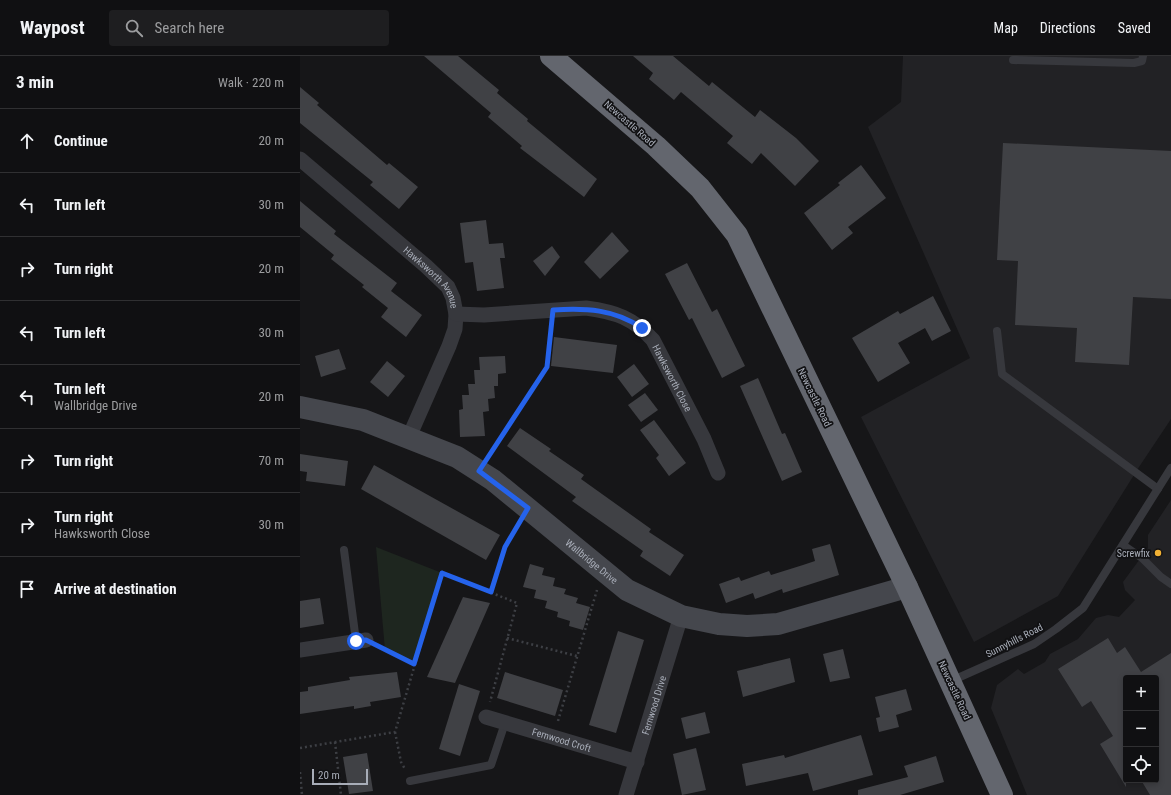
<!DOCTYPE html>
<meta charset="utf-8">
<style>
:root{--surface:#101012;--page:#1e1e20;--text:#f1f3f6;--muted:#9c9d9f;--line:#303032}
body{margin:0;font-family:"Roboto Condensed",sans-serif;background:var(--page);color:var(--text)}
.controls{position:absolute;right:12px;bottom:12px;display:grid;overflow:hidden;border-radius:4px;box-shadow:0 2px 6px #0003}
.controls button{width:36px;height:36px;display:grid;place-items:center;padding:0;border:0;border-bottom:1px solid var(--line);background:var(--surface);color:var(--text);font:20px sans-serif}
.scale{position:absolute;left:12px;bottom:10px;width:56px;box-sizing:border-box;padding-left:4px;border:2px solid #a8adb8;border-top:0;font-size:11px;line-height:14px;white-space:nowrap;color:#a8adb8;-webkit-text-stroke:3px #111113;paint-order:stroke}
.stop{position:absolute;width:12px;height:12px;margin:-9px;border:3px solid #2563eb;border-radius:50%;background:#fff}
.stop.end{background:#2563eb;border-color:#fff;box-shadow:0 1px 4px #0008}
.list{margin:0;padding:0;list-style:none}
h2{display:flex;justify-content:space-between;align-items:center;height:52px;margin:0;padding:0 16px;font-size:17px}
h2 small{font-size:13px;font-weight:400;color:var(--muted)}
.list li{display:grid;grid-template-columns:26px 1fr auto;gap:12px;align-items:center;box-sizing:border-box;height:64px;padding:0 16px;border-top:1px solid var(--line)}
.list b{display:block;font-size:15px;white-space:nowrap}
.list p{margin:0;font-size:13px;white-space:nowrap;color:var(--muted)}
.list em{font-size:13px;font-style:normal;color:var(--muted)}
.icon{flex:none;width:22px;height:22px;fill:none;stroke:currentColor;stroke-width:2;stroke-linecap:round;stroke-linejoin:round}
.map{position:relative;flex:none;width:871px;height:739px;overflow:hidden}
header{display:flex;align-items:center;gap:24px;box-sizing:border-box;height:56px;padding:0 20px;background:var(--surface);border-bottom:1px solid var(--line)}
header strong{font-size:19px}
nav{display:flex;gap:22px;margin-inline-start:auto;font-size:14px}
.search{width:280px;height:36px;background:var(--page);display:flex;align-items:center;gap:10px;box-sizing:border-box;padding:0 14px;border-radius:4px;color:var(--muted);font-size:15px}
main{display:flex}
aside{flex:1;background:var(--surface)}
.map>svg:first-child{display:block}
.built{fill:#222225;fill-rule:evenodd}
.green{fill:#1e261f}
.building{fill:#404145}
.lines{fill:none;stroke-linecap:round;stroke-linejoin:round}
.path{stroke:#3d3f44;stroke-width:2.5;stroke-dasharray:2 3;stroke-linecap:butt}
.lane{stroke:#37383d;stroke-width:8}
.street{stroke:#37383d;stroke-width:15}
.secondary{stroke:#45474d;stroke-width:22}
.highway{stroke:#63666e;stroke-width:22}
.route{stroke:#2563eb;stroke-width:5}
.poi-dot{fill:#f2b134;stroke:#111113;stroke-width:1.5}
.labels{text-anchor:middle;stroke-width:3.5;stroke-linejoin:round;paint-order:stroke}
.street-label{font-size:10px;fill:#a8adb8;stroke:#111113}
.poi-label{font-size:10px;fill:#a8adb8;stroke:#111113;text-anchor:end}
</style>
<header>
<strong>Waypost</strong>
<div class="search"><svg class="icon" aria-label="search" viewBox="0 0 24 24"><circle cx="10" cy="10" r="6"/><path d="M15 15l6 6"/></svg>Search here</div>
<nav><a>Map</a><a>Directions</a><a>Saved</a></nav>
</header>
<main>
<aside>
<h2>3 min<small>Walk · 220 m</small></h2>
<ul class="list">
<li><svg class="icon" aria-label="ahead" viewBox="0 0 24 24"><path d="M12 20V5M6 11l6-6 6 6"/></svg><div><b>Continue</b></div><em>20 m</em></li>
<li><svg class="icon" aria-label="left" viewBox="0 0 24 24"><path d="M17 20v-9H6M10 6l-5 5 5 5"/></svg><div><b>Turn left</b></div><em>30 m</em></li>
<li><svg class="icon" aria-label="right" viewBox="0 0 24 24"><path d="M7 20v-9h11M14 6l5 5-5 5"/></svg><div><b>Turn right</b></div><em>20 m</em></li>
<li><svg class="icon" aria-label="left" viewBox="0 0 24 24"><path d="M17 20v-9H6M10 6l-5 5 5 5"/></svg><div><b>Turn left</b></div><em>30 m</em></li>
<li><svg class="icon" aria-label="left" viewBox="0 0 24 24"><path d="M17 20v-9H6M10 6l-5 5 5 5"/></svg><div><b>Turn left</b><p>Wallbridge Drive</p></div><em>20 m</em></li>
<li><svg class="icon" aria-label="right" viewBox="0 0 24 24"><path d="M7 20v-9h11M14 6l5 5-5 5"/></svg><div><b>Turn right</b></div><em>70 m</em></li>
<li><svg class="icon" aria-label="right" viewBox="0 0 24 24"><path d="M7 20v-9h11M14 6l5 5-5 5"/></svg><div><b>Turn right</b><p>Hawksworth Close</p></div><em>30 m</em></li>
<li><svg class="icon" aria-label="arrive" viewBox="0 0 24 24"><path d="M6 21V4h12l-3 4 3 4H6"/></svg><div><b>Arrive at destination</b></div></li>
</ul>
</aside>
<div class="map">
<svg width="871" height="739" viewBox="0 0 871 739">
<rect width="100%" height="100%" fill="#161618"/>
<g class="built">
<path d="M 603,0 L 871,0 L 871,363 L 839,411 L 758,540 L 674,586 L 561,361 L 670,302 L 568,71 L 601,46 Z"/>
<path d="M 871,444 L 871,739 L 727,739 L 691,652 L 697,629 L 718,613 L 724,618 L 745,606 L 750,598 L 778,583 L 796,562 L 808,559 L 819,561 L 835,544 L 825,534 L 823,526 L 848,492 L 848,479 ZM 826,622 L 856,622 L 856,724 L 826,724 Z"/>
</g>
<path class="green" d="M 76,491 L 142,517 L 114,608 L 85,594 Z"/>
<g class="building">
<path d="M 124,0 L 158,0 L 199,34 L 197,37 L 228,63 L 227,65 L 297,123 L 284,141 L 220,92 L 222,90 L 188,61 L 191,57 Z"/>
<path d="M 333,0 L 373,0 L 409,30 L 412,26 L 455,61 L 460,54 L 496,82 L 519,105 L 495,130 L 461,97 L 452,108 L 427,87 L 433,80 L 381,36 L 374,44 L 349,23 L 353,17 Z"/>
<path d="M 0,31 L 19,47 L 17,49 L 87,109 L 89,107 L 118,131 L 99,153 L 70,129 L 73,126 L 0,67 Z"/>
<path d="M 703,87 L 871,95 L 871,243 L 833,241 L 829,309 L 775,306 L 777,272 L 715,269 L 718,205 L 697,204 Z"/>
<path d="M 561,109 L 586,142 L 548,171 L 553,177 L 532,194 L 504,157 L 540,129 L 538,127 Z"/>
<path d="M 0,145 L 36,175 L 34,178 L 97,227 L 91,235 L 122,259 L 106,281 L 81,261 L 88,252 L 62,231 L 64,229 L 31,203 L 34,199 L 0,171 Z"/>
<path d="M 186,164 L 189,188 L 203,187 L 205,202 L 200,202 L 204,232 L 177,235 L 173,206 L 165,207 L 160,167 Z"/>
<path d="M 312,176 L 329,195 L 300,223 L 284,206 Z"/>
<path d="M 252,190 L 260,201 L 245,220 L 233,205 Z"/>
<path d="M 387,207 L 412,256 L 417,253 L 445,310 L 422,322 L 392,262 L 389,264 L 365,218 Z"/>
<path d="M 633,240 L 651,275 L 632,285 L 625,272 L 598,287 L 610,307 L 578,326 L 552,282 L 598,255 L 600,258 Z"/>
<path d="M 254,281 L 317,289 L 313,317 L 251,310 Z"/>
<path d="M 39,293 L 46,313 L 21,321 L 15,300 Z"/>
<path d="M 205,300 L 206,317 L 198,318 L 198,330 L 194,330 L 195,342 L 188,343 L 189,355 L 183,356 L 185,380 L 160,381 L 159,354 L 163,353 L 162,339 L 169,339 L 168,328 L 175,328 L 174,314 L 180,314 L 179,301 Z"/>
<path d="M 87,305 L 105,320 L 88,341 L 70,326 Z"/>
<path d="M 334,308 L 349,328 L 332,341 L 317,321 Z"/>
<path d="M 458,322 L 482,378 L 485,377 L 502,416 L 482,425 L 440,330 Z"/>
<path d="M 345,337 L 358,354 L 341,366 L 328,349 Z"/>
<path d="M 354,364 L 386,407 L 369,420 L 356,402 L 359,399 L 340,374 Z"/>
<path d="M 220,372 L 251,393 L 249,395 L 284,419 L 281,423 L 351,473 L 349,476 L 384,499 L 370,520 L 340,500 L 343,495 L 272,445 L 276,441 L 207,390 Z"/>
<path d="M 0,398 L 48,405 L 45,430 L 6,425 L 7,416 L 0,415 Z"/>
<path d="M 74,409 L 200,479 L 186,504 L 61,433 Z"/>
<path d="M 530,488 L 539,519 L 483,537 L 482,533 L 455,543 L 453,537 L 426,547 L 419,528 L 439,521 L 441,525 L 469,515 L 471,519 L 503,509 L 515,505 L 512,493 Z"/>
<path d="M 230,508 L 244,512 L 242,519 L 255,522 L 253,530 L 266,533 L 264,538 L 278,542 L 276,547 L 290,551 L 283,574 L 269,570 L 270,565 L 257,561 L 258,556 L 245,552 L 247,545 L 234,542 L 236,534 L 223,531 Z"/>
<path d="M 163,541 L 190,547 L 155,627 L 127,621 Z"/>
<path d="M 20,542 L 24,568 L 0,572 L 0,545 Z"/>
<path d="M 318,575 L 344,584 L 316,677 L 289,669 Z"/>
<path d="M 808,582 L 817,597 L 825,591 L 841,616 L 871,597 L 871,739 L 850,739 L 841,724 L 856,724 L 856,622 L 826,622 L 826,731 L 800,688 L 813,680 L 791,645 L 782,651 L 758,613 Z"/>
<path d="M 543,593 L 550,622 L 530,626 L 523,598 Z"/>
<path d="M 490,602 L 495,626 L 443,641 L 437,615 Z"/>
<path d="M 97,616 L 101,641 L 70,646 L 71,650 L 54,653 L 54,650 L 0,658 L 0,636 L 8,635 L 8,631 L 50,624 L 49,621 Z"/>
<path d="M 205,616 L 263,634 L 255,660 L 197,642 Z"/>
<path d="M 159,628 L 180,635 L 160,700 L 139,693 Z"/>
<path d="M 606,633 L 612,654 L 596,659 L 599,671 L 579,676 L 576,662 L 580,661 L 575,641 Z"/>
<path d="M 405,656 L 410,677 L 386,683 L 381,662 Z"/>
<path d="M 561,679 L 573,719 L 513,735 L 508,717 L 446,730 L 442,708 L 484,699 L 485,702 Z"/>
<path d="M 396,692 L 406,734 L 382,739 L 373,698 Z"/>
<path d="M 67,697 L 73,735 L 49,738 L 43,701 Z"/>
<path d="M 636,700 L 644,726 L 600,739 L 558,739 L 558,734 L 608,721 L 604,710 Z"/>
</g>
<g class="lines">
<g class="path">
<path d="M 190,398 L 247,311 L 252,270"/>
<path d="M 191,536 L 205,491 L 217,470"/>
<path d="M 207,582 L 277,600"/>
<path d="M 81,591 L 114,608"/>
<path d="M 258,665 L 297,534"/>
<path d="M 95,676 L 101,706 L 105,713"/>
<path d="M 35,686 L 41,739"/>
<path d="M 0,692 L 95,676 L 142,517 L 217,547 L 190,646"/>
<path d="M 0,716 L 2,739"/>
</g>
<g class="lane">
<path d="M 713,4 L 834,7 L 842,5 L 843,0"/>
<path d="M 697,275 L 702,318 L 858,433"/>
<path d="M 823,489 L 842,502 L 861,521 L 871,528"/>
<path d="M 44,494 L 56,585"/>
<path d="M 651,625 L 734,588 L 756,573 L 783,552 L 871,412"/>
<path d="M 110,725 L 191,709 L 205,667"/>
</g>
<g class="street">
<path id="s1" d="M 0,103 L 126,210 L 148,231 L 153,242 L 156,258 L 155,273 L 149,290 L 109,381"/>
<path id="s2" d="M 156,258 L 184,259 L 286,252 C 316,256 333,262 353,284 L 404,383 L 418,417"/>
<path d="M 0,594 L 66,584"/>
<path id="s3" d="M 186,661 L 337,706"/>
<path id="s4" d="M 326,739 L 381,560"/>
</g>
<path class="secondary" id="s5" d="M 0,351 L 63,364 L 157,401 L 193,424 L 327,534 L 381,560 L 419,568 L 447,570 L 478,568 L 607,531"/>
<path class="highway" d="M 251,0 L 356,90 L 400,132 L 437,179 L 607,531 L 702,739"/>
</g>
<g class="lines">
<path class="route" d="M 56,585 L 66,584 L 114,608 L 142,517 L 191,536 L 205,491 L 228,452 L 179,415 L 247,311 L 253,254 C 286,252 314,253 342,272"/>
</g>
<circle class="poi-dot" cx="858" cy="497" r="4"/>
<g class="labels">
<g class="street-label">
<text transform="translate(330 67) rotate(41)" y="4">Newcastle Road</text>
<text dy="4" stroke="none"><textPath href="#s1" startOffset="178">Hawksworth Avenue</textPath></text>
<text dy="4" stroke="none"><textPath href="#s2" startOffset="249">Hawksworth Close</textPath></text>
<text transform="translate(515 341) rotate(64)" y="4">Newcastle Road</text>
<text dy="4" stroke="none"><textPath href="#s5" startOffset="336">Wallbridge Drive</textPath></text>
<text transform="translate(714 584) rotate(-27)" y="4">Sunnyhills Road</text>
<text transform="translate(655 634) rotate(65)" y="4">Newcastle Road</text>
<text dy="4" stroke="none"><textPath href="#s4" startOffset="94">Fernwood Drive</textPath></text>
<text dy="4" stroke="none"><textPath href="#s3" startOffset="79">Fernwood Croft</textPath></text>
</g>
<g class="poi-label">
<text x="850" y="501">Screwfix</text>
</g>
</g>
</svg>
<div class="controls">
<button>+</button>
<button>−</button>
<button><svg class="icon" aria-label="locate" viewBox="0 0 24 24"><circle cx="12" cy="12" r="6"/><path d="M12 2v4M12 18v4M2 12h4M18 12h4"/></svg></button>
</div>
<div class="scale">20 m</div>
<div class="stop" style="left:56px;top:585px"></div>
<div class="stop end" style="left:342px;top:272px"></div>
</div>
</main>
